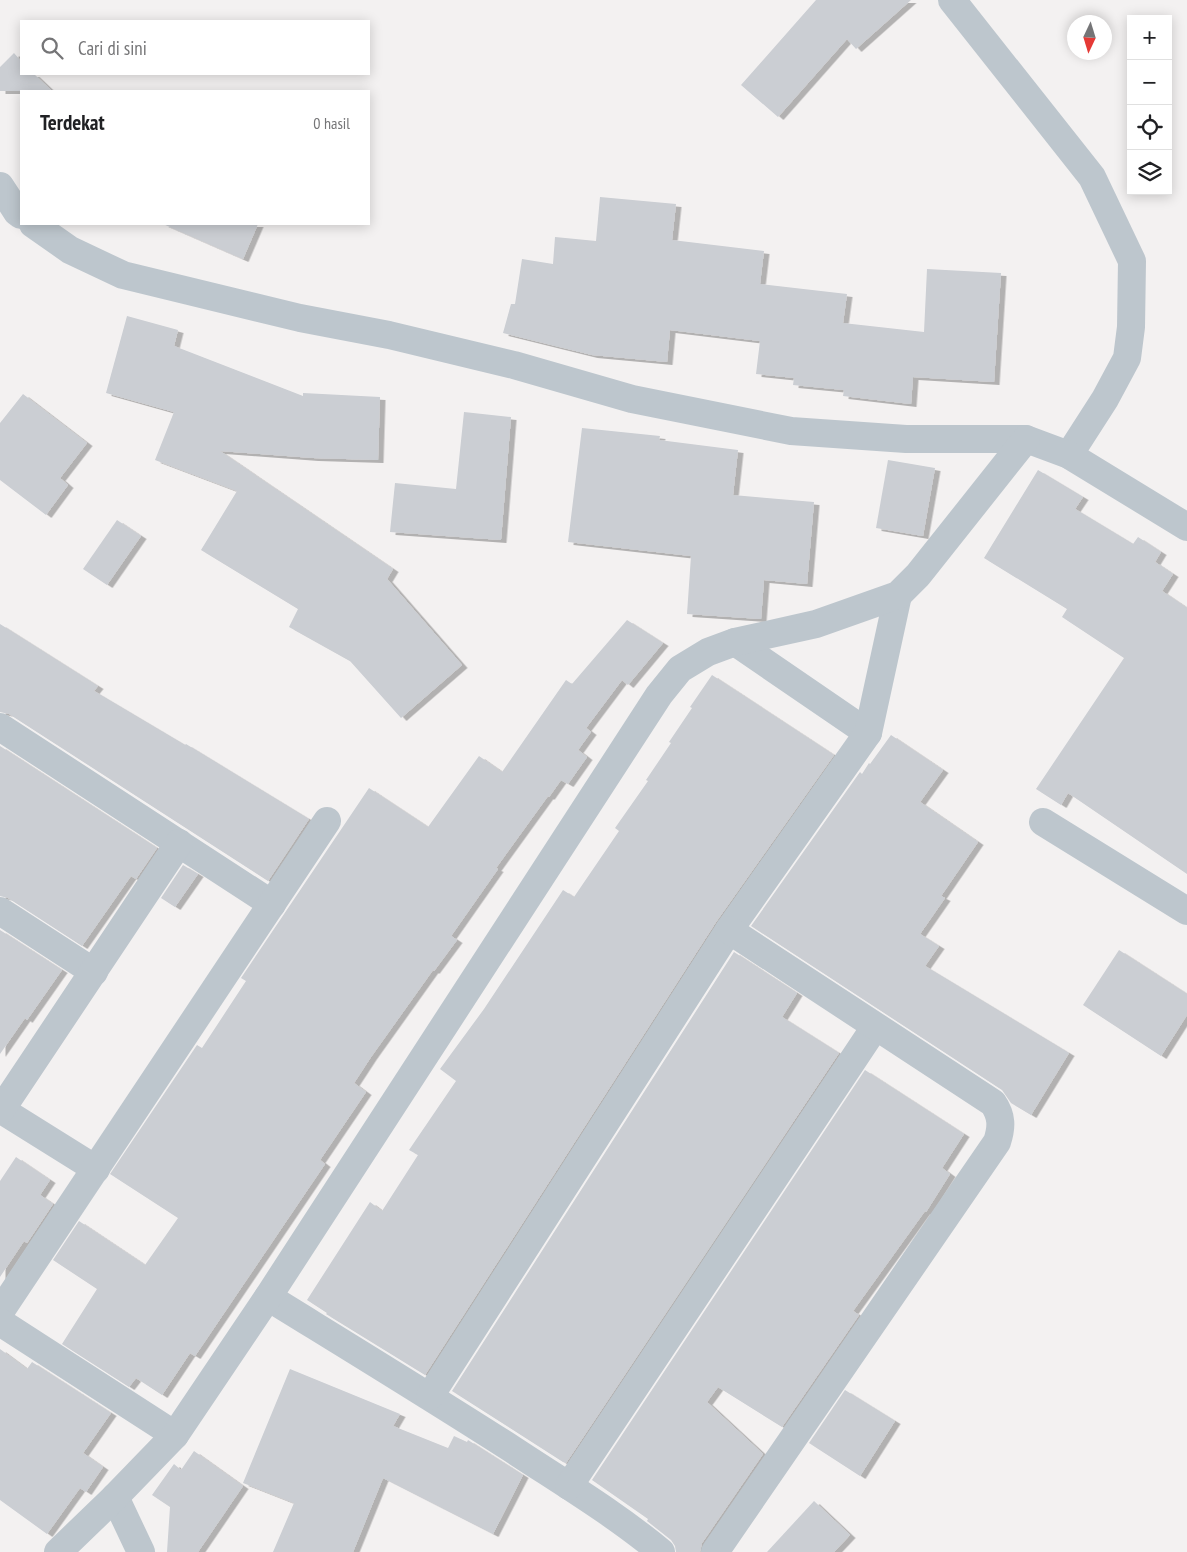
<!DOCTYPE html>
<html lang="id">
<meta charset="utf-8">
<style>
:root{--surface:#fff;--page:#f2f2f2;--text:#202124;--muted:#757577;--line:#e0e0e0}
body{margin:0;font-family:"PT Sans Narrow",sans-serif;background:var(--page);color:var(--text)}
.controls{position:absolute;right:15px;top:15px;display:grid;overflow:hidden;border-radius:0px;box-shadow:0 2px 12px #0003}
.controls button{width:45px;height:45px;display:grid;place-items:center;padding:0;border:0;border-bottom:1px solid var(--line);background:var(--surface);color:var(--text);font:25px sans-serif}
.compass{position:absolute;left:1067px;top:15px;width:45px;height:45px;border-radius:50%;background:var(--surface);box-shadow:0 2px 12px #0003;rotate:184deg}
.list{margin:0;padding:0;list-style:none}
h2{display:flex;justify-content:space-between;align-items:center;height:65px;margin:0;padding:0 20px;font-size:21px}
h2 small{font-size:16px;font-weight:400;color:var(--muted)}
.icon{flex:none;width:28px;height:28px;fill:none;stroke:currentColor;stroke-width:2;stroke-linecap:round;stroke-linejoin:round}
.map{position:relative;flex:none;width:1187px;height:1552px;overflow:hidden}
.search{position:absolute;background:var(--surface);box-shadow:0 2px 12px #0003;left:20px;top:20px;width:350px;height:55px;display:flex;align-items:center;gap:12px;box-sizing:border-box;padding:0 18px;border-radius:0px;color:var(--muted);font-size:19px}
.panel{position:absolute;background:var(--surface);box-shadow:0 2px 12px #0003;left:20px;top:90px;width:350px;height:135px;border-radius:0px}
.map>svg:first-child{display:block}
.building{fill:#cbced3;filter:url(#shadow)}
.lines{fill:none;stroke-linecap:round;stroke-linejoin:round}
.minor{stroke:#bdc6cd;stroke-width:28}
</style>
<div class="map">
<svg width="1187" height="1552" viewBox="0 0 1187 1552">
<defs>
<filter id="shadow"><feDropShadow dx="5.5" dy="3" stdDeviation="0" flood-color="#0004"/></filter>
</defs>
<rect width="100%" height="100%" fill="#f3f1f1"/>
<g class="building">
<path d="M 816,0 L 911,0 L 856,49 L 847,39 L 778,117 L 741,85 Z"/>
<path d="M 14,53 L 21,61 L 21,74 L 34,74 L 52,91 L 0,91 L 0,67 Z"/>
<path d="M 600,197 L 676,204 L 672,240 L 764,251 L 760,284 L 847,294 L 843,323 L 924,332 L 927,269 L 1001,273 L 994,382 L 913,377 L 911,404 L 843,396 L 844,390 L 793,385 L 794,378 L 756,374 L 760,341 L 670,330 L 667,362 L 592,355 L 503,333 L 511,304 L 515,304 L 522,259 L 553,264 L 555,237 L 596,241 Z"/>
<path d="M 163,224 L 258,224 L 243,259 Z"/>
<path d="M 127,316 L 178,330 L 174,346 L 303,396 L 303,393 L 380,397 L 378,460 L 313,458 L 220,451 L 393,569 L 387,579 L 462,665 L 401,718 L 350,661 L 289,627 L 298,609 L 201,550 L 237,491 L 155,460 L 174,412 L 106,393 Z"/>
<path d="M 23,394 L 87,443 L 60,478 L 68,485 L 46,515 L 0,480 L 0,423 Z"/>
<path d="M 464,412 L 511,417 L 501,540 L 390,532 L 395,483 L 456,489 Z"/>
<path d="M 582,428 L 660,436 L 659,440 L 738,450 L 733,495 L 814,502 L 807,584 L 764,580 L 761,619 L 687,614 L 691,556 L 568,542 Z"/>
<path d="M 888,460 L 935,468 L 923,536 L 876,528 Z"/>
<path d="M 1038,470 L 1083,497 L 1075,509 L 1133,544 L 1138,537 L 1161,552 L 1155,562 L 1173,574 L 1162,591 L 1187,608 L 1187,874 L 1068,793 L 1061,805 L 1036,789 L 1124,658 L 1062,617 L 1067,609 L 984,558 Z"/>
<path d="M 117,520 L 141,536 L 107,585 L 83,569 Z"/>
<path d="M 627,620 L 663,643 L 628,685 L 622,680 L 586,728 L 591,732 L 578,750 L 587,757 L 568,784 L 561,780 L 549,797 L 548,796 L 496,868 L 498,869 L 451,936 L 457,940 L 434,971 L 433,970 L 371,1057 L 354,1083 L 366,1092 L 320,1160 L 325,1164 L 195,1356 L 190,1353 L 162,1395 L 136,1378 L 129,1387 L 62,1344 L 97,1289 L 53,1260 L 79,1221 L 145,1265 L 178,1218 L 110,1174 L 197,1045 L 202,1048 L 246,981 L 241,978 L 369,788 L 428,827 L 479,756 L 502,772 L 566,680 L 572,684 Z"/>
<path d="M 0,624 L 98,686 L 94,691 L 185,745 L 186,744 L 309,819 L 268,881 L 9,714 L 0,712 Z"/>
<path d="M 712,675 L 834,755 L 716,922 L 425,1375 L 326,1314 L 327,1313 L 307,1300 L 370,1202 L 382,1211 L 418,1155 L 409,1150 L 456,1081 L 440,1069 L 484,1009 L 563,890 L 574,897 L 619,831 L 615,828 L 648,781 L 646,780 L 671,743 L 669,742 L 692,708 L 690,707 Z"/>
<path d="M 891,735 L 943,770 L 920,802 L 978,842 L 941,896 L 945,898 L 920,934 L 939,946 L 925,966 L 1069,1053 L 1031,1115 L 1011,1103 L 1002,1090 L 751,926 L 860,772 L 862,774 L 869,763 L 870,764 Z"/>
<path d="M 0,746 L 157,848 L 136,879 L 131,876 L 82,946 L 8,898 L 0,896 Z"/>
<path d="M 183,865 L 198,874 L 175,907 L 161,898 Z"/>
<path d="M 0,930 L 62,970 L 27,1020 L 25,1018 L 0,1054 Z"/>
<path d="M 1119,950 L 1187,994 L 1187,1015 L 1161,1056 L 1083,1005 Z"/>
<path d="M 734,952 L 797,993 L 782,1017 L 839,1053 L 566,1463 L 563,1462 L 452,1391 Z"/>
<path d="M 865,1070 L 964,1134 L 942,1168 L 950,1174 L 926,1212 L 925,1211 L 853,1311 L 859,1315 L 782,1427 L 718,1387 L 707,1402 L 763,1454 L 702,1543 L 700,1552 L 676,1552 L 675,1546 L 671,1540 L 647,1521 L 648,1519 L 592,1480 Z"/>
<path d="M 16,1157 L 50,1180 L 40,1195 L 53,1204 L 27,1243 L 24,1241 L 0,1277 L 0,1181 Z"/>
<path d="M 0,1349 L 27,1369 L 32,1362 L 111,1413 L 83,1453 L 103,1467 L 86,1492 L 80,1488 L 47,1534 L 0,1500 Z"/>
<path d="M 290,1369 L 400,1414 L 393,1426 L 448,1448 L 454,1436 L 467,1442 L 468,1440 L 523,1475 L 493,1534 L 383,1478 L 353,1552 L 273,1552 L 294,1503 L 243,1483 Z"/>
<path d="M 845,1390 L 895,1421 L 860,1476 L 809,1443 Z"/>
<path d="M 194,1451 L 243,1486 L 198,1552 L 167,1552 L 170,1507 L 152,1495 L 174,1464 L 181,1470 Z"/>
<path d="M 814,1501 L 850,1535 L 834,1552 L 767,1552 Z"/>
</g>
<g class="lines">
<g class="minor">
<path d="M 952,0 L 1092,177 L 1132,261 L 1131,327 L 1127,358 L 1105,399 L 1069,455"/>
<path d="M 0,186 L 17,212 L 21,215"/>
<path d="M 33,224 L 70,250 L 123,275 L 300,318 L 389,335 L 514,365 L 632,399 L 791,431 L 906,439 L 1026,439 L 1069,455 L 1187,527"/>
<path d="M 735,642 L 868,733"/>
<path d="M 0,727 L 272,904"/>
<path d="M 1043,822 L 1187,911"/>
<path d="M 0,911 L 94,972"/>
<path d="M 0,1109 L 96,1169"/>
<path d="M 1,1110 L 179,843"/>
<path d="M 268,1297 C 349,1347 431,1397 512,1449 C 562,1482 614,1513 661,1552"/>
<path d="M 0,1312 L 327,821"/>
<path d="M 0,1322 L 175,1435"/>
<path d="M 430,1396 L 729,930 L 868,733 L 898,595"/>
<path d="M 569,1486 L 875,1027"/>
<path d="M 115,1497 L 141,1552"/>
<path d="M 58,1552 L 115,1497 L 175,1435 L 268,1297 L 659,695 L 680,669 L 708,652 L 735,642 L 816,624 L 898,595 L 918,575 L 1026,439"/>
<path d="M 715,1552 L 997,1142 C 1002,1127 1002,1116 993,1103 L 729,930"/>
</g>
</g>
</svg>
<div class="controls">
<button>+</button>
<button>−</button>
<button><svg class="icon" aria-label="locate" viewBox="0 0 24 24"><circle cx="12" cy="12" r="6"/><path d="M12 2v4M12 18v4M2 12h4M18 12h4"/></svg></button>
<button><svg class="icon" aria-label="layers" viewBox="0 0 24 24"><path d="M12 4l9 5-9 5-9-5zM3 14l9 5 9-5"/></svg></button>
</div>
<svg class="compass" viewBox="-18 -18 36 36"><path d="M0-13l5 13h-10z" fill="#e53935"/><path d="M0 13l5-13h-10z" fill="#757577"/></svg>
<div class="search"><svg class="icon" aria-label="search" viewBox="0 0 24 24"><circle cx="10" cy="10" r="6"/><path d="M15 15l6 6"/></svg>Cari di sini</div>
<section class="panel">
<h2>Terdekat<small>0 hasil</small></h2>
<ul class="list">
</ul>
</section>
</div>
